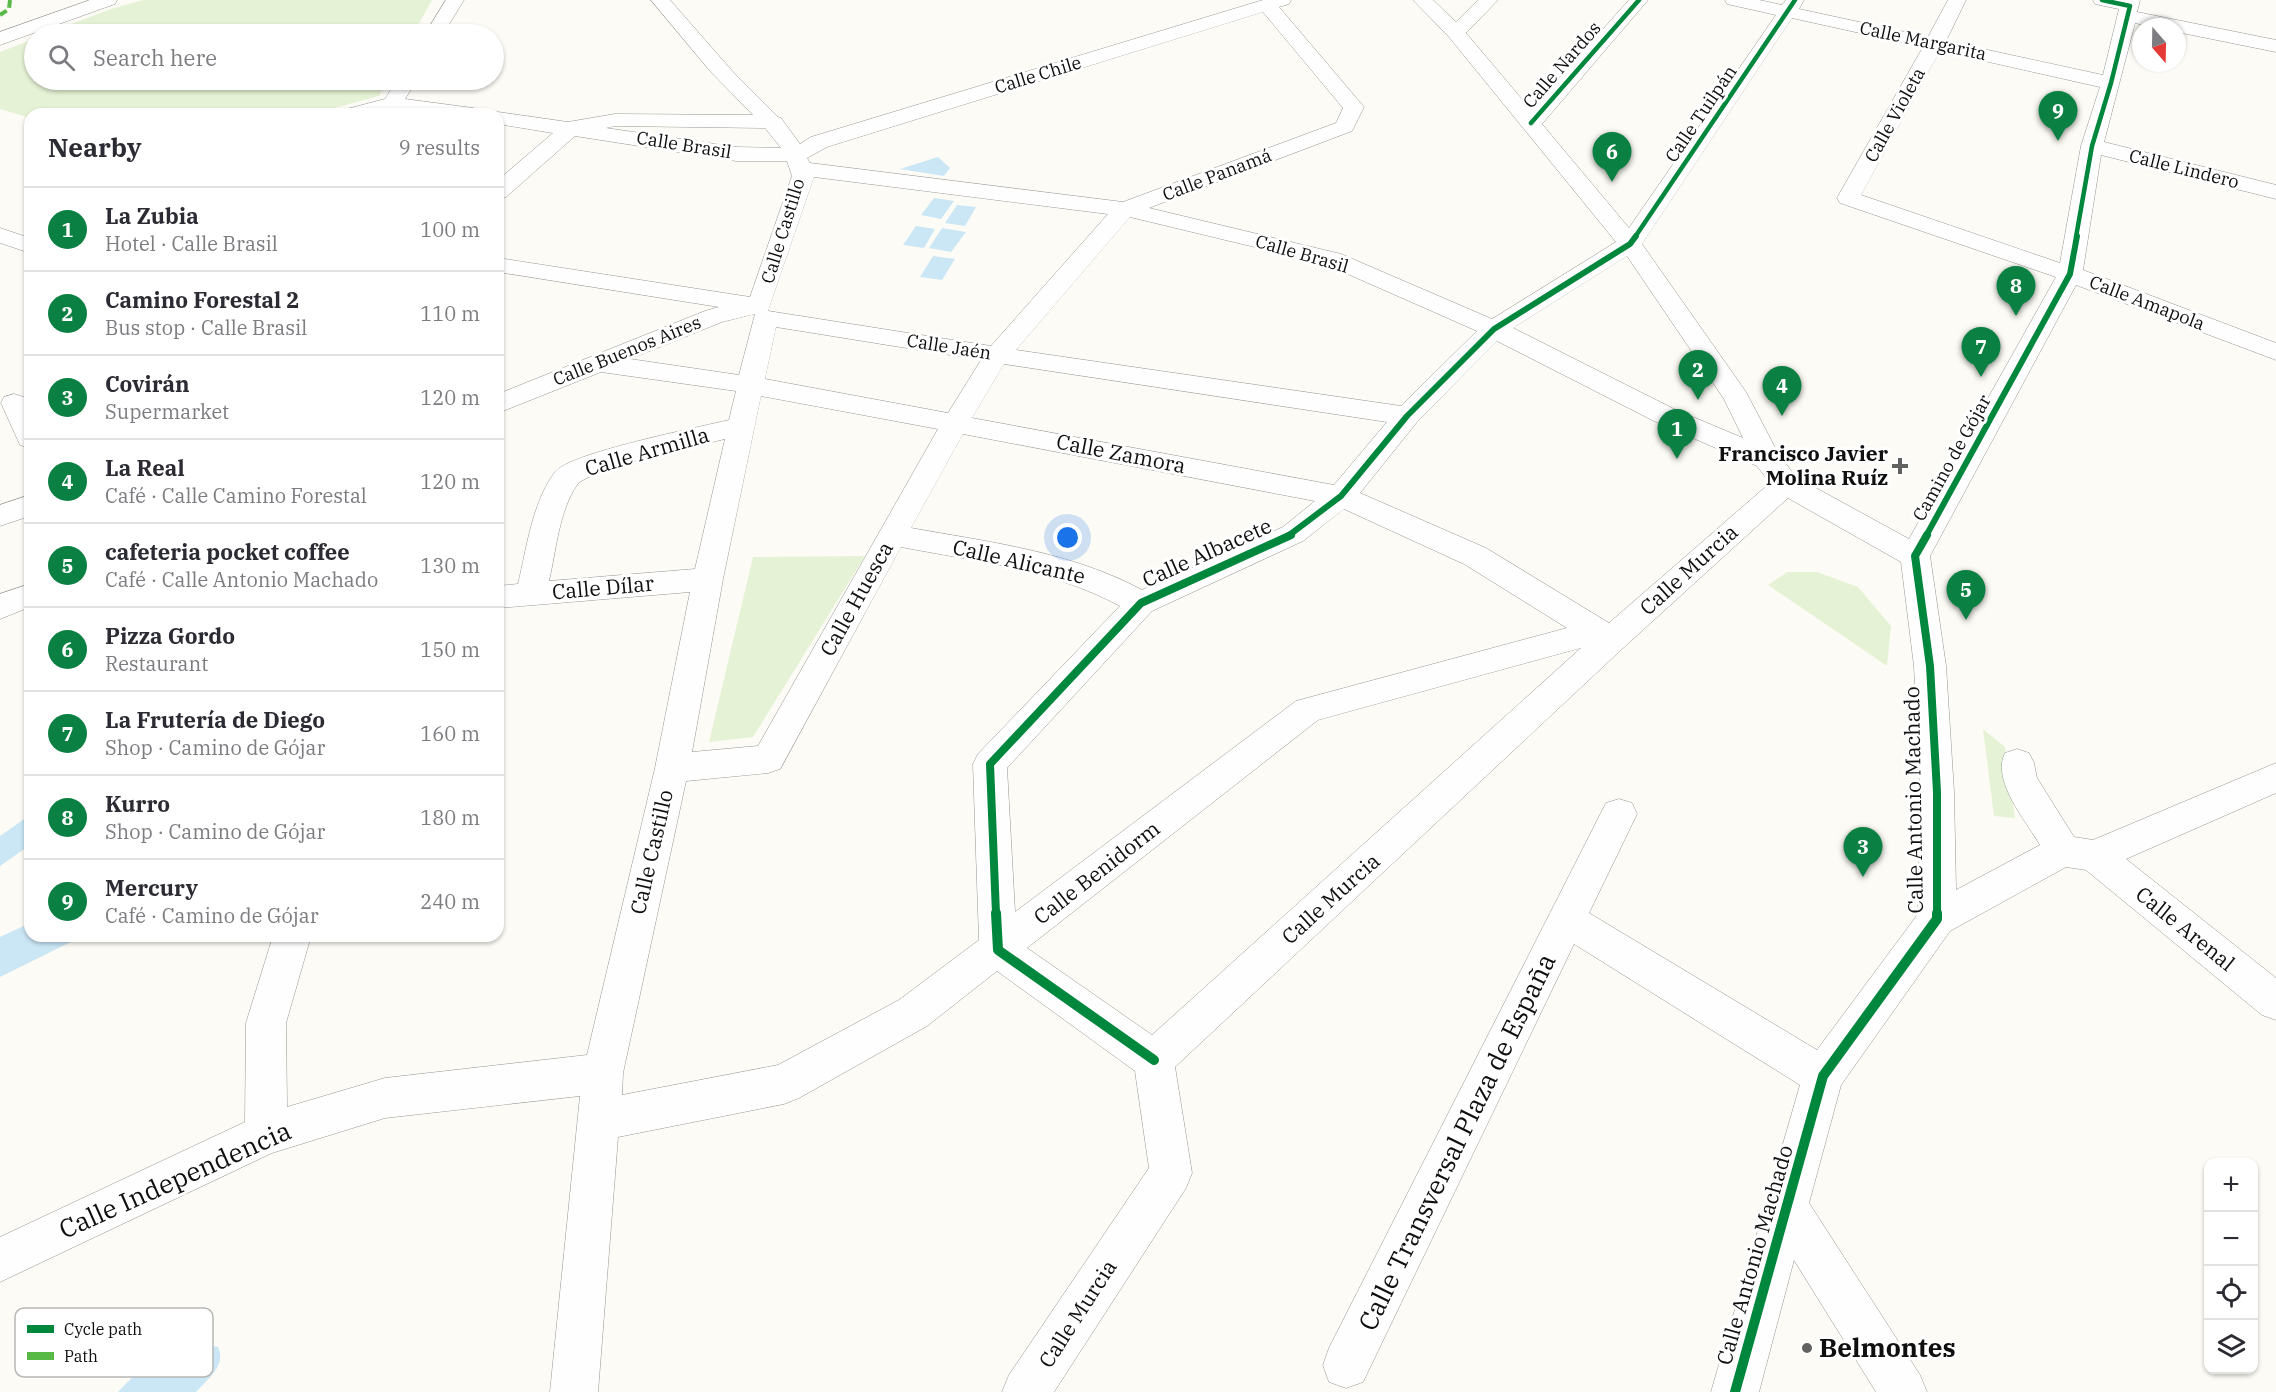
<!DOCTYPE html>
<meta charset="utf-8">
<style>
:root{--surface:#fff;--page:#f2f2f3;--text:#2b2b33;--muted:#7c7c81;--line:#e1e1e2;--accent:#0b8043}
body{margin:0;font-family:"IBM Plex Serif",serif;background:var(--page);color:var(--text)}
.controls{position:absolute;right:18px;bottom:18px;display:grid;overflow:hidden;border-radius:12px;box-shadow:0 2px 4px #0004}
.controls button{width:54px;height:54px;display:grid;place-items:center;padding:0;border:0;border-bottom:2px solid var(--line);background:var(--surface);color:var(--text);font:30px sans-serif}
.compass{position:absolute;left:2132px;top:18px;width:54px;height:54px;border-radius:50%;background:var(--surface);box-shadow:0 2px 4px #0004;rotate:160deg}
.you{position:absolute;left:1068px;top:538px;width:21px;height:21px;margin:-15px;border:4px solid #fff;border-radius:50%;background:#1a73e8;box-shadow:0 0 0 9px #1a73e833}
.badge{display:grid;place-items:center;width:39px;height:39px;border-radius:50%;background:var(--accent);color:#fff;font-size:20px;font-weight:700}
.pin{position:absolute;translate:-50% -50px;filter:drop-shadow(0 2px 3px #0008)}
.pin::after{content:'';position:absolute;top:32px;width:21px;height:18px;background:inherit;clip-path:polygon(0 0,100% 0,50% 100%)}
.list{margin:0;padding:0;list-style:none}
h2{display:flex;justify-content:space-between;align-items:center;height:78px;margin:0;padding:0 24px;font-size:26px}
h2 small{font-size:20px;font-weight:400;color:var(--muted)}
.list li{display:grid;grid-template-columns:39px 1fr auto;gap:18px;align-items:center;box-sizing:border-box;height:84px;padding:0 24px;border-top:2px solid var(--line)}
.list b{display:block;font-size:22px;white-space:nowrap}
.list p{margin:0;font-size:20px;white-space:nowrap;color:var(--muted)}
.list em{font-size:20px;font-style:normal;color:var(--muted)}
.icon{flex:none;width:33px;height:33px;fill:none;stroke:currentColor;stroke-width:2;stroke-linecap:round;stroke-linejoin:round}
.map{position:relative;flex:none;width:2276px;height:1392px;overflow:hidden}
.search{position:absolute;background:var(--surface);box-shadow:0 2px 4px #0004;left:24px;top:24px;width:480px;height:66px;display:flex;align-items:center;gap:15px;box-sizing:border-box;padding:0 21px;border-radius:33px;color:var(--muted);font-size:22px}
.panel{position:absolute;background:var(--surface);box-shadow:0 2px 4px #0004;left:24px;top:108px;width:480px;height:834px;border-radius:18px}
.map>svg:first-child{display:block}
.green{fill:#e6f2d5}
.water{fill:#cbe7f6}
.lines{fill:none;stroke-linecap:round;stroke-linejoin:round}
.minor-casing{stroke:#969593;stroke-width:1}
.minor{fill:#fffefe;fill-rule:evenodd}
.quiet{stroke:#58b947;stroke-width:4;stroke-dasharray:8 4;stroke-linecap:butt}
.cycleway-far3-casing{stroke:#fff;stroke-width:7}
.cycleway-far2-casing{stroke:#fff;stroke-width:9}
.cycleway-far1-casing{stroke:#fff;stroke-width:11}
.cycleway-casing{stroke:#fff;stroke-width:14}
.cycleway-far3{stroke:#00873e;stroke-width:4.5}
.cycleway-far2{stroke:#00873e;stroke-width:6}
.cycleway-far1{stroke:#00873e;stroke-width:8}
.cycleway{stroke:#00873e;stroke-width:10}
.poi-dot{fill:#626260;stroke:#fff;stroke-width:2}
.labels{text-anchor:middle;stroke-width:6;stroke-linejoin:round;paint-order:stroke}
.far-street-label{font-size:18px;fill:#0f0f0f;stroke:#fff}
.street-label{font-size:21px;fill:#0f0f0f;stroke:#fff}
.poi-label{font-size:21px;font-weight:bold;fill:#0f0f0f;stroke:#fff;text-anchor:end}
.near-street-label{font-size:26px;fill:#0f0f0f;stroke:#fff}
.near-poi-label{font-size:26px;font-weight:bold;fill:#0f0f0f;stroke:#fff;text-anchor:start}
.key{fill:#fff;stroke:#b7b7b7;stroke-width:1.5}
.key-label{font-size:16px;fill:#0f0f0f}
</style>
<div class="map">
<svg width="2276" height="1392" viewBox="0 0 2276 1392">
<rect width="100%" height="100%" fill="#fcfbf5"/>
<g class="green">
<path d="M 143,0 L 432,0 L 413,34 L 45,34 L 111,9 Z"/>
<path d="M 34,39 L 34,80 L 388,80 L 379,96 L 312,114 L 30,114 L 30,118 L 0,109 L 0,52 Z"/>
<path d="M 865,556 L 753,737 L 709,742 L 753,557 Z"/>
<path d="M 1787,572 L 1817,572 L 1858,587 L 1891,626 L 1887,666 L 1768,585 Z"/>
<path d="M 1983,729 L 2005,747 L 2015,818 L 1994,816 Z"/>
</g>
<g class="water">
<path d="M 938,157 L 950,168 L 944,176 L 900,169 Z"/>
<path d="M 934,198 L 954,201 L 941,219 L 921,215 Z"/>
<path d="M 957,205 L 976,207 L 965,226 L 945,223 Z"/>
<path d="M 916,226 L 935,229 L 924,248 L 903,245 Z"/>
<path d="M 942,228 L 966,232 L 951,252 L 929,248 Z"/>
<path d="M 933,256 L 955,259 L 942,280 L 920,277 Z"/>
<path d="M 30,815 L 30,845 L 0,866 L 0,836 Z"/>
<path d="M 30,923 L 30,936 L 83,936 L 0,977 L 0,937 Z"/>
<path d="M 207,1345 L 218,1347 C 227,1365 207,1380 196,1392 L 118,1392 L 153,1356 L 172,1374 L 194,1351 Z"/>
</g>
<g class="lines">
<defs>
<g id="minor">
<path d="M 90,0 L 117,0 L 115,4 L 0,45 L 0,32 Z"/>
<path d="M 446,0 L 464,0 L 443,34 L 425,34 Z"/>
<path d="M 651,0 L 670,0 L 734,73 L 778,117 L 781,118 L 800,144 L 811,137 L 1263,0 L 1291,0 L 1289,4 L 1279,7 L 1364,107 L 1352,131 L 1149,208 L 1341,254 L 1492,319 L 1616,242 L 1449,37 L 1413,0 L 1433,0 L 1456,22 L 1478,0 L 1498,0 L 1466,33 L 1531,110 L 1629,0 L 1648,0 L 1542,124 L 1629,228 L 1776,15 L 1727,4 L 1725,0 L 1759,0 L 1782,5 L 1786,0 L 1804,0 L 1799,9 L 1928,37 L 1948,0 L 1966,0 L 1946,41 L 2103,75 L 2119,9 L 2095,4 L 2093,0 L 2140,0 L 2137,12 L 2276,40 L 2276,52 L 2177,32 L 2177,27 L 2153,27 L 2135,23 L 2104,142 L 2276,185 L 2276,199 L 2101,155 L 2083,270 L 2276,343 L 2276,360 L 2076,285 L 1930,556 L 1946,666 L 1954,792 L 1956,890 L 2040,845 C 2026,821 1991,780 2005,753 L 2017,749 L 2029,753 L 2034,763 L 2037,778 L 2074,837 L 2093,840 L 2276,763 L 2276,793 L 2126,859 L 2276,978 L 2276,1020 L 2262,1015 L 2086,870 L 2066,867 L 1950,931 L 1841,1085 L 1809,1203 L 1920,1375 L 1927,1392 L 1876,1392 L 1794,1260 L 1759,1392 L 1711,1392 L 1800,1085 L 1574,944 L 1363,1382 L 1346,1388 L 1329,1382 L 1323,1365 L 1329,1348 L 1606,803 L 1619,799 L 1632,803 L 1637,814 L 1589,913 L 1817,1050 L 1918,914 L 1920,792 L 1914,666 L 1901,562 L 1788,498 L 1622,649 L 1175,1067 L 1192,1173 L 1186,1188 L 1054,1392 L 1002,1392 L 1009,1375 L 1149,1168 L 1135,1071 L 997,971 L 927,1026 L 799,1098 L 784,1104 L 618,1137 L 598,1392 L 550,1392 L 580,1096 L 385,1118 L 272,1153 L 0,1282 L 0,1237 L 245,1122 L 246,1023 L 273,936 L 311,936 L 286,1023 L 287,1107 L 385,1078 L 587,1055 L 655,768 L 690,592 L 498,608 L 498,586 L 518,584 C 527,547 532,503 555,472 C 569,453 700,427 729,420 L 736,391 L 601,372 L 498,413 L 498,394 L 705,311 L 719,307 L 498,272 L 498,258 L 750,297 L 792,176 L 787,161 L 736,161 L 575,136 L 506,197 L 498,199 L 498,180 L 553,133 L 498,124 L 498,114 L 490,114 L 498,112 L 568,122 L 615,114 L 753,115 L 710,71 ZM 1263,12 L 1343,108 L 1336,123 L 1123,202 L 810,163 L 807,158 L 827,147 ZM 1792,18 L 1923,47 L 1837,198 L 1840,203 L 2056,277 L 1909,539 L 1796,477 L 1779,455 L 1746,392 L 1642,244 ZM 1940,51 L 2100,87 L 2081,146 L 2060,263 L 1861,195 ZM 615,126 L 765,128 L 781,148 L 736,147 L 606,128 ZM 814,177 L 1108,214 L 991,346 L 768,311 ZM 1130,217 L 1325,264 L 1477,331 L 1401,406 L 1016,350 ZM 1627,256 L 1724,399 L 1743,438 L 1674,409 L 1513,328 ZM 755,314 L 739,375 L 630,359 L 722,322 ZM 776,327 L 981,360 L 948,413 L 765,379 ZM 1497,341 L 1654,421 L 1757,466 L 1770,483 L 1609,623 L 1486,548 L 1360,493 L 1417,422 ZM 1004,364 L 1387,422 L 1334,485 L 972,418 ZM 761,396 L 938,429 L 758,746 L 692,752 L 723,579 ZM 963,434 L 1315,501 L 1283,527 L 1142,590 C 1072,552 989,542 911,528 ZM 725,439 L 695,569 L 549,581 C 556,551 559,511 577,485 C 588,469 700,445 725,439 ZM 1344,509 L 1464,564 L 1567,628 L 1296,701 L 1015,912 L 1007,768 L 1152,611 L 1303,541 ZM 901,547 C 974,561 1054,570 1120,606 L 978,754 L 973,764 L 979,940 L 899,1000 L 778,1065 L 622,1095 L 623,1073 L 686,781 L 768,773 L 780,769 ZM 1581,648 L 1152,1035 L 1027,948 L 1318,720 Z"/>
<path d="M 397,80 L 417,80 L 405,99 L 473,108 L 480,110 L 483,114 L 427,114 L 392,109 L 374,114 L 340,114 L 343,110 L 385,99 Z"/>
<path d="M 0,228 L 30,238 L 30,253 L 0,243 Z"/>
<path d="M 14,394 L 24,397 L 30,409 L 30,448 L 20,445 L 1,403 L 4,397 Z"/>
<path d="M 30,495 L 30,516 L 0,526 L 0,505 Z"/>
<path d="M 30,584 L 30,607 L 0,619 L 0,594 Z"/>
</g>
</defs>
<use href="#minor" class="minor-casing"/>
<use href="#minor" class="minor"/>
<path class="quiet" d="M 0,15 L 9,9 L 10,0"/>
<defs>
<g id="cycleway-far3">
<path d="M 1531,123 L 1639,0"/>
<path d="M 1635,237 L 1795,0"/>
<path d="M 2076,237 L 2092,146 L 2111,83 L 2130,6 L 2102,0"/>
</g>
<g id="cycleway-far2">
<path d="M 1288,536 L 1341,496 L 1407,416 L 1494,329 L 1630,244 L 1636,236"/>
<path d="M 1926,536 L 2070,274 L 2077,236"/>
</g>
<g id="cycleway-far1">
<path d="M 1927,535 L 1915,556 L 1930,666 L 1937,792 L 1937,914"/>
<path d="M 996,914 L 990,764 L 1141,603 L 1291,535"/>
</g>
<g id="cycleway">
<path d="M 996,913 L 998,950 L 1154,1060"/>
<path d="M 1735,1392 L 1823,1076 L 1937,919 L 1937,913"/>
</g>
</defs>
<use href="#cycleway-far3" class="cycleway-far3-casing"/>
<use href="#cycleway-far2" class="cycleway-far2-casing"/>
<use href="#cycleway-far1" class="cycleway-far1-casing"/>
<use href="#cycleway" class="cycleway-casing"/>
<use href="#cycleway-far3" class="cycleway-far3"/>
<use href="#cycleway-far2" class="cycleway-far2"/>
<use href="#cycleway-far1" class="cycleway-far1"/>
<use href="#cycleway" class="cycleway"/>
</g>
<g class="poi-dot">
<path d="M1897 457h6v6h6v6h-6v6h-6v-6h-6v-6h6z"/>
<circle cx="1807" cy="1348" r="6"/>
</g>
<g class="labels">
<g class="far-street-label">
<text transform="translate(1923 41) rotate(12)" y="6">Calle Margarita</text>
<text transform="translate(1562 65) rotate(-49)" y="6">Calle Nardos</text>
<text transform="translate(1038 75) rotate(-17)" y="6">Calle Chile</text>
<text transform="translate(1701 114) rotate(-56)" y="6">Calle Tuilpán</text>
<text transform="translate(1895 115) rotate(-61)" y="6">Calle Violeta</text>
<text transform="translate(684 145) rotate(9)" y="6">Calle Brasil</text>
<text transform="translate(2184 169) rotate(14)" y="6">Calle Lindero</text>
<text transform="translate(1217 175) rotate(-21)" y="6">Calle Panamá</text>
<text transform="translate(783 231) rotate(-73)" y="6">Calle Castillo</text>
<text transform="translate(1302 254) rotate(16)" y="6">Calle Brasil</text>
<text transform="translate(2147 303) rotate(21)" y="6">Calle Amapola</text>
<text transform="translate(949 347) rotate(9)" y="6">Calle Jaén</text>
<text transform="translate(627 351) rotate(-22)" y="6">Calle Buenos Aires</text>
<text transform="translate(1952 458) rotate(-61)" y="6">Camino de Gójar</text>
</g>
<g class="street-label">
<text transform="translate(647 452) rotate(-16)" y="7">Calle Armilla</text>
<text transform="translate(1121 454) rotate(11)" y="7">Calle Zamora</text>
<text transform="translate(1207 553) rotate(-24)" y="7">Calle Albacete</text>
<text transform="translate(1019 562) rotate(13)" y="7">Calle Alicante</text>
<text transform="translate(1689 570) rotate(-42)" y="7">Calle Murcia</text>
<text transform="translate(603 588) rotate(-5)" y="7">Calle Dílar</text>
<text transform="translate(857 599) rotate(-61)" y="7">Calle Huesca</text>
<text transform="translate(1914 800) rotate(-91)" y="7">Calle Antonio Machado</text>
<text transform="translate(652 852) rotate(-77)" y="7">Calle Castillo</text>
<text transform="translate(1097 873) rotate(-38)" y="7">Calle Benidorm</text>
<text transform="translate(1331 899) rotate(-42)" y="7">Calle Murcia</text>
<text transform="translate(2185 929) rotate(39)" y="7">Calle Arenal</text>
<text transform="translate(1755 1255) rotate(-74)" y="7">Calle Antonio Machado</text>
<text transform="translate(1078 1314) rotate(-57)" y="7">Calle Murcia</text>
</g>
<g class="poi-label">
<text x="1888" y="461">Francisco Javier<tspan x="1888" dy="24">Molina Ruíz</tspan></text>
</g>
<g class="near-street-label">
<text transform="translate(1457 1142) rotate(-64)" y="9">Calle Transversal Plaza de España</text>
<text transform="translate(175 1180) rotate(-24)" y="9">Calle Independencia</text>
</g>
<g class="near-poi-label">
<text x="1819" y="1357">Belmontes</text>
</g>
</g>
<rect x="15" y="1308" width="198" height="69" rx="9" class="key"/>
<rect x="27" y="1325" width="27" height="8" fill="#00873e"/>
<rect x="27" y="1352" width="27" height="8" fill="#58b947"/>
<g class="key-label">
<text x="64" y="1335">Cycle path</text>
<text x="64" y="1362">Path</text>
</g>
</svg>
<div class="controls">
<button>+</button>
<button>−</button>
<button><svg class="icon" aria-label="locate" viewBox="0 0 24 24"><circle cx="12" cy="12" r="6"/><path d="M12 2v4M12 18v4M2 12h4M18 12h4"/></svg></button>
<button><svg class="icon" aria-label="layers" viewBox="0 0 24 24"><path d="M12 4l9 5-9 5-9-5zM3 14l9 5 9-5"/></svg></button>
</div>
<svg class="compass" viewBox="-18 -18 36 36"><path d="M0-13l5 13h-10z" fill="#e53935"/><path d="M0 13l5-13h-10z" fill="#7c7c81"/></svg>
<div class="you"></div>
<div class="pin badge" style="left:1677px;top:459px">1</div>
<div class="pin badge" style="left:1698px;top:400px">2</div>
<div class="pin badge" style="left:1863px;top:877px">3</div>
<div class="pin badge" style="left:1782px;top:416px">4</div>
<div class="pin badge" style="left:1966px;top:620px">5</div>
<div class="pin badge" style="left:1612px;top:182px">6</div>
<div class="pin badge" style="left:1981px;top:377px">7</div>
<div class="pin badge" style="left:2016px;top:316px">8</div>
<div class="pin badge" style="left:2058px;top:141px">9</div>
<div class="search"><svg class="icon" aria-label="search" viewBox="0 0 24 24"><circle cx="10" cy="10" r="6"/><path d="M15 15l6 6"/></svg>Search here</div>
<section class="panel">
<h2>Nearby<small>9 results</small></h2>
<ul class="list">
<li><span class="badge">1</span><div><b>La Zubia</b><p>Hotel · Calle Brasil</p></div><em>100 m</em></li>
<li><span class="badge">2</span><div><b>Camino Forestal 2</b><p>Bus stop · Calle Brasil</p></div><em>110 m</em></li>
<li><span class="badge">3</span><div><b>Covirán</b><p>Supermarket</p></div><em>120 m</em></li>
<li><span class="badge">4</span><div><b>La Real</b><p>Café · Calle Camino Forestal</p></div><em>120 m</em></li>
<li><span class="badge">5</span><div><b>cafeteria pocket coffee</b><p>Café · Calle Antonio Machado</p></div><em>130 m</em></li>
<li><span class="badge">6</span><div><b>Pizza Gordo</b><p>Restaurant</p></div><em>150 m</em></li>
<li><span class="badge">7</span><div><b>La Frutería de Diego</b><p>Shop · Camino de Gójar</p></div><em>160 m</em></li>
<li><span class="badge">8</span><div><b>Kurro</b><p>Shop · Camino de Gójar</p></div><em>180 m</em></li>
<li><span class="badge">9</span><div><b>Mercury</b><p>Café · Camino de Gójar</p></div><em>240 m</em></li>
</ul>
</section>
</div>
